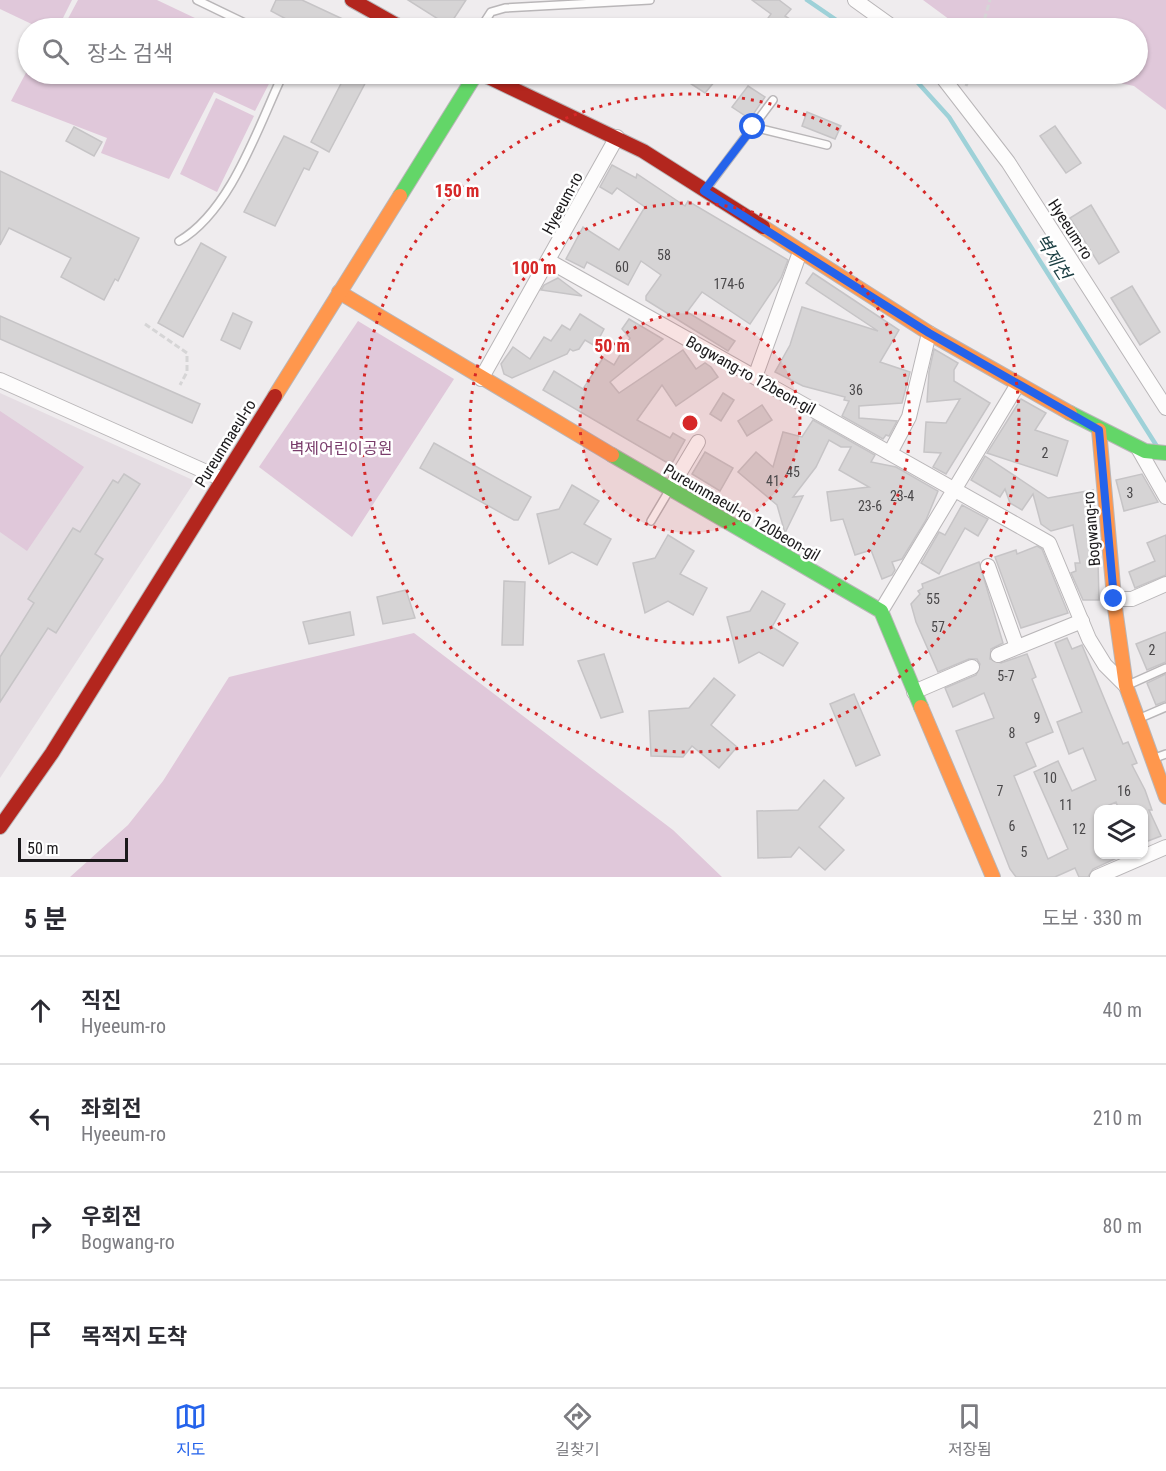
<!DOCTYPE html>
<html lang="ko">
<meta charset="utf-8">
<style>
:root{--surface:#fff;--page:#f2f2f3;--text:#2b2b33;--muted:#7c7c81;--line:#e1e1e2;--accent:#2563eb}
body{margin:0;font-family:"Roboto Condensed","Noto Sans KR",sans-serif;background:var(--page);color:var(--text)}
.controls{position:absolute;right:18px;bottom:18px;display:grid;overflow:hidden;border-radius:12px;box-shadow:0 2px 4px #0004}
.controls button{width:54px;height:54px;display:grid;place-items:center;padding:0;border:0;border-bottom:2px solid var(--line);background:var(--surface);color:var(--text);font:30px sans-serif}
.scale{position:absolute;left:18px;bottom:15px;width:110px;box-sizing:border-box;padding-left:6px;border:3px solid #1c1a1c;border-top:0;font-size:16px;line-height:21px;white-space:nowrap;color:#1c1a1c;-webkit-text-stroke:4px #fff;paint-order:stroke}
.stop{position:absolute;width:18px;height:18px;margin:-14px;border:4px solid #2563eb;border-radius:50%;background:#fff}
.stop.end{background:#2563eb;border-color:#fff;box-shadow:0 2px 6px #0008}
.list{margin:0;padding:0;list-style:none}
h2{display:flex;justify-content:space-between;align-items:center;height:78px;margin:0;padding:0 24px;font-size:26px}
h2 small{font-size:20px;font-weight:400;color:var(--muted)}
.list li{display:grid;grid-template-columns:39px 1fr auto;gap:18px;align-items:center;box-sizing:border-box;height:108px;padding:0 24px;border-top:2px solid var(--line)}
.list b{display:block;font-size:22px;white-space:nowrap}
.list p{margin:0;font-size:20px;white-space:nowrap;color:var(--muted)}
.list em{font-size:20px;font-style:normal;color:var(--muted)}
.icon{flex:none;width:33px;height:33px;fill:none;stroke:currentColor;stroke-width:2;stroke-linecap:round;stroke-linejoin:round}
.map{position:relative;flex:none;width:1166px;height:877px;overflow:hidden}
.search{position:absolute;background:var(--surface);box-shadow:0 2px 4px #0004;left:18px;right:18px;top:18px;height:66px;display:flex;align-items:center;gap:15px;box-sizing:border-box;padding:0 21px;border-radius:33px;color:var(--muted);font-size:22px}
.sheet{height:510px;background:var(--surface)}
nav{display:flex;justify-content:space-around;align-items:center;box-sizing:border-box;height:84px;border-top:2px solid var(--line);background:var(--surface);font-size:16px;color:var(--muted)}
nav a{display:grid;justify-items:center;gap:3px}
nav .on{color:var(--accent)}
.map>svg:first-child{display:block}
.built{fill:#e5dde3}
.green{fill:#e0c8da}
.lines{fill:none;stroke-linecap:round;stroke-linejoin:round}
.stream{stroke:#9ed1d8;stroke-width:4.5}
.building{fill:#d6d4d5;stroke:#c6c4c6;stroke-width:1.5}
.lane-casing{stroke:#b9b6b8;stroke-width:10}
.street-casing{stroke:#b9b6b8;stroke-width:16}
.fast-casing{stroke:#b9b6b8;stroke-width:16}
.slow-casing{stroke:#b9b6b8;stroke-width:16}
.jam-casing{stroke:#b9b6b8;stroke-width:16}
.path{stroke:#d6d5d6;stroke-width:3;stroke-dasharray:6 3;stroke-linecap:butt}
.lane{stroke:#fdfcfc;stroke-width:7}
.street{stroke:#fdfcfc;stroke-width:14}
.fast{stroke:#63d668;stroke-width:14}
.slow{stroke:#ff974d;stroke-width:14}
.jam{stroke:#b3261e;stroke-width:14}
.route{stroke:#2563eb;stroke-width:8}
.ring{fill:none;stroke:#d62828;stroke-width:3;stroke-dasharray:3 6}
.labels{text-anchor:middle;stroke-width:5;stroke-linejoin:round;paint-order:stroke}
.number-label{font-size:14px;fill:#4a484a}
.street-label{font-size:16px;fill:#1c1a1c;stroke:#fff}
.park-label{font-size:16px;fill:#793c6b;stroke:#fff}
.water-label{font-size:18px;font-style:italic;fill:#193d41;stroke:#fff}
.centre{fill:#d62828;stroke:#fff;stroke-width:3}
.ring-label{font-size:18px;text-anchor:middle;font-weight:bold;fill:#d62828;stroke:#fff;stroke-width:5;stroke-linejoin:round;paint-order:stroke}
</style>
<div class="map">
<svg width="1166" height="877" viewBox="0 0 1166 877">
<rect width="100%" height="100%" fill="#efecee"/>
<path class="built" d="M 0,393 L 195,481 L 0,778 Z"/>
<g class="green">
<path d="M 0,0 L 72,0 L 58,28 L 40,28 L 0,9 Z"/>
<path d="M 78,0 L 157,0 L 216,28 L 63,28 Z"/>
<path d="M 923,0 L 1166,0 L 1166,110 L 1134,86 L 1077,74 L 1138,74 L 1138,28 L 961,28 Z"/>
<path d="M 28,69 L 28,74 L 274,74 L 255,111 L 214,92 L 169,179 L 101,153 L 107,138 L 11,101 Z"/>
<path d="M 216,98 L 254,116 L 217,192 L 180,174 Z"/>
<path d="M 358,321 L 454,379 L 352,537 L 259,467 Z"/>
<path d="M 0,411 L 84,467 L 27,551 L 0,532 Z"/>
<path d="M 414,633 L 673,830 L 722,877 L 70,877 L 128,825 L 163,781 L 229,677 Z"/>
</g>
<g class="lines">
<g class="stream">
<path d="M 807,0 L 848,28"/>
<path d="M 910,74 L 949,117 L 1158,448"/>
</g>
</g>
<g class="building">
<path d="M 276,0 L 302,0 L 362,28 L 309,28 L 299,26 L 271,11 Z"/>
<path d="M 408,0 L 466,0 L 449,26 Z"/>
<path d="M 752,0 L 779,0 L 791,9 L 785,16 L 804,28 L 761,28 L 771,14 Z"/>
<path d="M 346,74 L 370,74 L 329,152 L 311,142 Z"/>
<path d="M 676,74 L 721,74 L 705,93 Z"/>
<path d="M 748,86 L 765,97 L 750,119 L 732,107 Z"/>
<path d="M 807,112 L 841,126 L 835,139 L 802,126 Z"/>
<path d="M 1055,126 L 1081,163 L 1066,173 L 1040,136 Z"/>
<path d="M 74,127 L 102,142 L 94,156 L 66,141 Z"/>
<path d="M 284,136 L 318,152 L 309,170 L 304,168 L 275,226 L 244,212 Z"/>
<path d="M 612,165 L 636,178 L 637,174 L 685,206 L 688,201 L 788,260 L 781,278 L 750,324 L 702,292 L 687,312 L 735,341 L 728,351 L 646,300 L 646,296 L 661,275 L 641,261 L 628,285 L 587,262 L 584,268 L 566,259 L 583,227 L 619,250 L 645,207 L 617,188 L 612,194 L 600,187 Z"/>
<path d="M 0,171 L 139,238 L 118,281 L 115,279 L 104,300 L 61,277 L 71,258 L 9,228 L 0,245 Z"/>
<path d="M 1091,205 L 1119,252 L 1099,264 L 1070,218 Z"/>
<path d="M 201,243 L 226,257 L 183,337 L 158,323 Z"/>
<path d="M 813,273 L 899,330 L 880,362 L 910,372 L 902,403 L 859,406 L 859,418 L 897,421 L 889,436 L 886,435 L 883,439 L 842,416 L 849,401 L 844,400 L 845,397 L 803,386 L 775,372 L 790,345 L 802,307 L 878,331 L 806,283 Z"/>
<path d="M 558,278 L 582,296 L 541,290 L 544,285 Z"/>
<path d="M 1132,286 L 1160,332 L 1140,345 L 1111,298 Z"/>
<path d="M 233,313 L 252,322 L 240,349 L 221,340 Z"/>
<path d="M 580,314 L 604,329 L 595,346 L 585,340 L 579,349 L 573,351 L 570,349 L 567,354 L 512,378 L 504,374 L 501,364 L 513,347 L 530,359 L 544,337 L 551,341 L 562,325 L 570,330 Z"/>
<path d="M 0,316 L 200,404 L 192,423 L 0,339 Z"/>
<path d="M 629,319 L 663,339 L 610,382 L 619,393 L 683,350 L 696,369 L 705,363 L 711,367 L 718,377 L 676,406 L 662,385 L 637,420 L 670,438 L 673,433 L 685,440 L 671,465 L 543,390 L 554,371 L 583,389 L 603,358 L 614,365 L 630,338 L 622,329 Z"/>
<path d="M 934,349 L 958,363 L 954,370 L 954,381 L 990,403 L 946,474 L 933,467 L 941,453 L 924,452 L 926,422 L 946,423 L 960,399 L 927,402 L 929,372 Z"/>
<path d="M 723,393 L 734,400 L 721,421 L 710,414 Z"/>
<path d="M 1021,399 L 1046,413 L 1035,430 L 1068,441 L 1057,476 L 987,453 Z"/>
<path d="M 762,405 L 772,420 L 747,436 L 738,421 Z"/>
<path d="M 813,420 L 875,455 L 871,462 L 896,467 L 938,491 L 926,520 L 902,559 L 892,562 L 895,570 L 892,575 L 882,579 L 871,550 L 855,555 L 843,519 L 831,521 L 827,492 L 869,487 L 839,470 L 851,447 L 841,447 L 829,440 L 816,467 L 793,497 L 803,496 L 785,533 L 777,505 L 738,472 L 756,452 L 773,467 L 783,432 L 802,437 Z"/>
<path d="M 434,443 L 531,497 L 518,520 L 514,520 L 420,468 Z"/>
<path d="M 705,452 L 733,468 L 720,491 L 692,474 Z"/>
<path d="M 985,456 L 1048,498 L 1093,490 L 1096,521 L 1090,522 L 1098,562 L 1099,600 L 1083,600 L 1071,573 L 1076,571 L 1075,563 L 1080,563 L 1073,525 L 1051,531 L 1041,524 L 1033,494 L 1022,510 L 1010,503 L 1005,489 L 1000,497 L 971,480 Z"/>
<path d="M 124,474 L 140,484 L 95,554 L 103,559 L 56,633 L 48,628 L 0,702 L 0,657 L 34,603 L 28,599 L 73,528 L 80,532 L 113,480 L 118,483 Z"/>
<path d="M 1142,474 L 1158,502 L 1124,511 L 1116,480 Z"/>
<path d="M 572,485 L 599,501 L 584,524 L 611,539 L 597,565 L 572,552 L 549,564 L 537,514 L 559,509 Z"/>
<path d="M 962,505 L 988,519 L 978,536 L 965,528 L 939,574 L 921,563 L 939,532 L 945,535 Z"/>
<path d="M 668,535 L 694,551 L 680,574 L 707,588 L 693,615 L 668,601 L 645,613 L 633,563 L 655,558 Z"/>
<path d="M 1166,535 L 1166,575 L 1135,588 L 1129,572 L 1155,561 L 1147,543 Z"/>
<path d="M 1037,546 L 1042,549 L 1068,613 L 1021,628 L 995,557 L 1016,550 L 1017,554 Z"/>
<path d="M 979,562 L 1003,643 L 991,649 L 990,659 L 1001,663 L 1027,654 L 1036,677 L 1032,679 L 1053,732 L 1026,743 L 1036,766 L 1014,776 L 1048,859 L 1068,849 L 1034,772 L 1058,761 L 1072,791 L 1096,780 L 1083,748 L 1069,754 L 1057,722 L 1082,712 L 1055,643 L 1067,638 L 1072,649 L 1082,645 L 1123,744 L 1128,742 L 1137,763 L 1132,765 L 1145,790 L 1152,810 L 1149,810 L 1161,836 L 1143,843 L 1143,810 L 1119,810 L 1116,802 L 1098,810 L 1098,855 L 1118,855 L 1119,857 L 1093,869 L 1088,877 L 1079,877 L 1075,868 L 1055,877 L 1016,877 L 1010,869 L 956,731 L 994,718 L 984,693 L 953,707 L 945,688 L 976,675 L 980,664 L 977,659 L 969,659 L 938,672 L 916,622 L 911,604 L 920,594 L 918,591 L 923,588 L 922,584 Z"/>
<path d="M 504,581 L 525,582 L 523,645 L 502,645 Z"/>
<path d="M 406,590 L 415,618 L 383,624 L 377,597 Z"/>
<path d="M 762,591 L 785,604 L 772,627 L 798,643 L 783,666 L 759,652 L 739,663 L 727,617 L 750,611 Z"/>
<path d="M 350,612 L 354,635 L 309,644 L 303,622 Z"/>
<path d="M 1166,632 L 1166,662 L 1147,670 L 1136,644 Z"/>
<path d="M 604,654 L 623,712 L 601,718 L 578,661 Z"/>
<path d="M 1166,674 L 1166,701 L 1156,705 L 1147,683 Z"/>
<path d="M 714,678 L 735,695 L 711,725 L 737,747 L 719,768 L 692,746 L 683,757 L 651,756 L 649,711 L 689,708 Z"/>
<path d="M 854,694 L 880,755 L 856,766 L 830,704 Z"/>
<path d="M 824,780 L 844,798 L 819,827 L 844,850 L 825,870 L 799,847 L 791,857 L 758,858 L 757,811 L 798,810 Z"/>
</g>
<g class="lines">
<defs>
<g id="lane">
<path d="M 197,0 L 255,28"/>
<path d="M 486,28 L 482,26 L 491,12 L 505,8 L 650,0"/>
<path d="M 753,127 L 827,145"/>
<path d="M 706,189 L 773,100"/>
<path d="M 179,241 C 231,211 258,127 283,74"/>
<path d="M 651,521 L 670,489"/>
<path d="M 1128,685 L 1166,668"/>
<path d="M 1138,719 L 1166,707"/>
<path d="M 1152,759 L 1166,754"/>
</g>
<g id="street">
<path d="M 855,0 L 894,28"/>
<path d="M 940,74 L 1008,162 L 1166,408"/>
<path d="M 549,261 L 1049,543 L 1089,639 L 1105,665 L 1126,686"/>
<path d="M 755,377 L 800,252"/>
<path d="M 481,379 L 617,137"/>
<path d="M 0,380 L 222,479"/>
<path d="M 1138,448 L 1166,497"/>
<path d="M 890,453 L 909,417 L 929,333"/>
<path d="M 670,489 L 698,442"/>
<path d="M 988,566 L 1017,647"/>
<path d="M 1114,599 L 1132,599 L 1166,584"/>
<path d="M 881,611 L 1018,384"/>
<path d="M 998,655 L 1082,621"/>
<path d="M 914,692 L 972,667"/>
<path d="M 1097,877 L 1166,847"/>
</g>
<g id="fast">
<path d="M 400,196 L 476,74"/>
<path d="M 1070,413 L 1145,451 L 1166,453"/>
<path d="M 612,455 L 881,611 L 921,707"/>
</g>
<g id="slow">
<path d="M 763,227 L 929,333 L 1070,413"/>
<path d="M 339,292 L 612,455"/>
<path d="M 275,396 L 400,196"/>
<path d="M 1099,430 L 1115,608 L 1126,686 L 1166,797"/>
<path d="M 921,707 L 993,877"/>
</g>
<g id="jam">
<path d="M 352,0 L 402,28"/>
<path d="M 482,74 L 643,151 L 763,227"/>
<path d="M 0,827 L 52,753 L 275,396"/>
</g>
</defs>
<use href="#lane" class="lane-casing"/>
<use href="#street" class="street-casing"/>
<use href="#fast" class="fast-casing"/>
<use href="#slow" class="slow-casing"/>
<use href="#jam" class="jam-casing"/>
<g class="path">
<path d="M 982,28 L 990,0"/>
<path d="M 966,86 L 971,74"/>
<path d="M 145,324 L 187,353 L 187,372 L 180,385"/>
</g>
<use href="#lane" class="lane"/>
<use href="#street" class="street"/>
<use href="#fast" class="fast"/>
<use href="#slow" class="slow"/>
<use href="#jam" class="jam"/>
</g>
<g class="lines">
<path class="route" d="M 753,127 L 704,191 L 929,333 L 1099,430 L 1114,599"/>
</g>
<circle cx="690" cy="423" r="110" fill="#d62828" fill-opacity=".12"/>
<g class="ring">
<circle cx="690" cy="423" r="110"/>
<circle cx="690" cy="423" r="220"/>
<circle cx="690" cy="423" r="329"/>
</g>
<g class="labels">
<g class="number-label">
<text x="664" y="260">58</text>
<text x="622" y="272">60</text>
<text x="729" y="289">174-6</text>
<text x="856" y="395">36</text>
<text x="1045" y="458">2</text>
<text x="793" y="477">45</text>
<text x="773" y="486">41</text>
<text x="1130" y="498">3</text>
<text x="902" y="501">23-4</text>
<text x="870" y="511">23-6</text>
<text x="933" y="604">55</text>
<text x="938" y="632">57</text>
<text x="1152" y="655">2</text>
<text x="1006" y="681">5-7</text>
<text x="1037" y="723">9</text>
<text x="1012" y="738">8</text>
<text x="1050" y="783">10</text>
<text x="1000" y="796">7</text>
<text x="1124" y="796">16</text>
<text x="1066" y="810">11</text>
<text x="1012" y="831">6</text>
<text x="1079" y="834">12</text>
<text x="1024" y="857">5</text>
</g>
<g class="street-label">
<text transform="translate(562 203) rotate(-62)" y="6">Hyeeum-ro</text>
<text transform="translate(1071 229) rotate(57)" y="6">Hyeeum-ro</text>
<text transform="translate(751 375) rotate(29)" y="6">Bogwang-ro 12beon-gil</text>
<text transform="translate(225 443) rotate(-58)" y="6">Pureunmaeul-ro</text>
<text transform="translate(742 512) rotate(30)" y="6">Pureunmaeul-ro 120beon-gil</text>
<text transform="translate(1091 529) rotate(-95)" y="6">Bogwang-ro</text>
</g>
<g class="park-label">
<text x="341" y="454">벽제어린이공원</text>
</g>
<g class="water-label">
<text transform="translate(1053 257) rotate(58)" y="6">벽제천</text>
</g>
</g>
<circle cx="690" cy="423" r="9" class="centre"/>
<g class="ring-label">
<text x="457" y="197">150 m</text>
<text x="534" y="274">100 m</text>
<text x="612" y="352">50 m</text>
</g>
</svg>
<div class="controls">
<button><svg class="icon" aria-label="layers" viewBox="0 0 24 24"><path d="M12 4l9 5-9 5-9-5zM3 14l9 5 9-5"/></svg></button>
</div>
<div class="scale">50 m</div>
<div class="stop" style="left:753px;top:127px"></div>
<div class="stop end" style="left:1114px;top:599px"></div>
<div class="search"><svg class="icon" aria-label="search" viewBox="0 0 24 24"><circle cx="10" cy="10" r="6"/><path d="M15 15l6 6"/></svg>장소 검색</div>
</div>
<section class="sheet">
<h2>5 분<small>도보 · 330 m</small></h2>
<ul class="list">
<li><svg class="icon" aria-label="ahead" viewBox="0 0 24 24"><path d="M12 20V5M6 11l6-6 6 6"/></svg><div><b>직진</b><p>Hyeeum-ro</p></div><em>40 m</em></li>
<li><svg class="icon" aria-label="left" viewBox="0 0 24 24"><path d="M17 20v-9H6M10 6l-5 5 5 5"/></svg><div><b>좌회전</b><p>Hyeeum-ro</p></div><em>210 m</em></li>
<li><svg class="icon" aria-label="right" viewBox="0 0 24 24"><path d="M7 20v-9h11M14 6l5 5-5 5"/></svg><div><b>우회전</b><p>Bogwang-ro</p></div><em>80 m</em></li>
<li><svg class="icon" aria-label="arrive" viewBox="0 0 24 24"><path d="M6 21V4h12l-3 4 3 4H6"/></svg><div><b>목적지 도착</b></div></li>
</ul>
</section>
<nav>
<a class="on"><svg class="icon" aria-label="map" viewBox="0 0 24 24"><path d="M3 6l6-2 6 2 6-2v14l-6 2-6-2-6 2zM9 4v14M15 6v14"/></svg>지도</a>
<a><svg class="icon" aria-label="directions" viewBox="0 0 24 24"><path d="M12 3l9 9-9 9-9-9zM9 14v-3h6M13 9l2 2-2 2"/></svg>길찾기</a>
<a><svg class="icon" aria-label="saved" viewBox="0 0 24 24"><path d="M7 4h10v16l-5-4-5 4z"/></svg>저장됨</a>
</nav>
